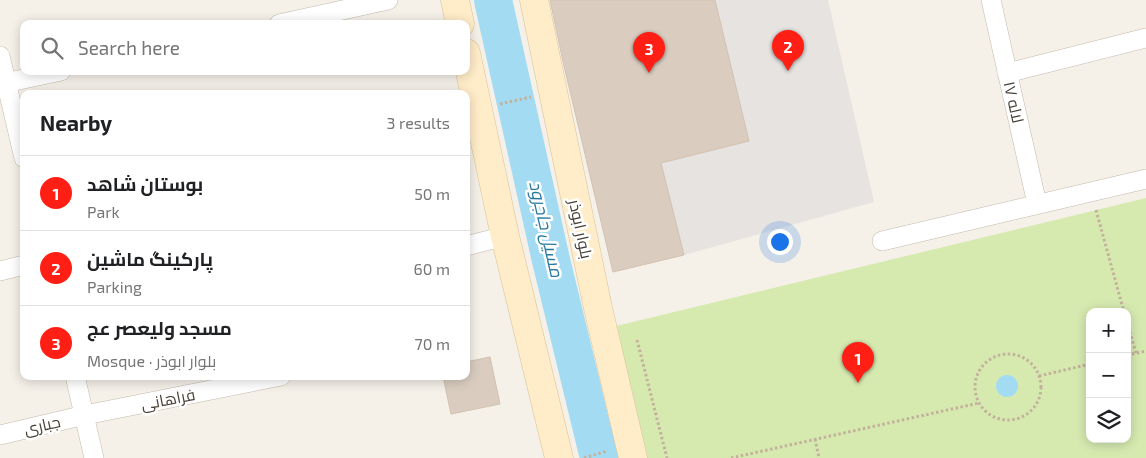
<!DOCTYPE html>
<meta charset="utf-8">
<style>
:root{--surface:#fff;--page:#f6f6f6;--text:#202124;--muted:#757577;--line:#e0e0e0;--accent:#ff1f15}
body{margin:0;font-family:"Exo 2",Cairo,sans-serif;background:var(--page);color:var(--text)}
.controls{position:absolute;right:15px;bottom:15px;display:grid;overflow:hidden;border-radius:10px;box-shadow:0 2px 12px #0003}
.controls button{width:45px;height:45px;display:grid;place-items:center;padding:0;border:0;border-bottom:1px solid var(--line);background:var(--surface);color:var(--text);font:25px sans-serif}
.you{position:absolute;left:779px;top:241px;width:18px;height:18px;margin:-12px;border:4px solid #fff;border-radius:50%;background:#1a73e8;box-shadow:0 0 0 8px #1a73e833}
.badge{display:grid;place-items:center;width:32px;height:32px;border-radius:50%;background:var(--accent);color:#fff;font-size:16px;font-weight:700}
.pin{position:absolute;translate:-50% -41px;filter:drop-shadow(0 1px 2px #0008)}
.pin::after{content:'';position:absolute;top:26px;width:18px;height:15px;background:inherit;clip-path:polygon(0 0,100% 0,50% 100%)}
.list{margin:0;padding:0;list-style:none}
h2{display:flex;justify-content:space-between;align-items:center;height:65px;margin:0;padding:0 20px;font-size:21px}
h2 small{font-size:16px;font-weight:400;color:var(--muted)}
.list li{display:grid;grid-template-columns:32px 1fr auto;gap:15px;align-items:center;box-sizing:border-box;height:75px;padding:0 20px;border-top:1px solid var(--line)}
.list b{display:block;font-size:19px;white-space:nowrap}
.list p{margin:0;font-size:16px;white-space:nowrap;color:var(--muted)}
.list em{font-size:16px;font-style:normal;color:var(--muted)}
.icon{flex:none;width:28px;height:28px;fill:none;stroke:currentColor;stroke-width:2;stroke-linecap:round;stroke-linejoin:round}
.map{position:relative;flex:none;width:1146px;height:458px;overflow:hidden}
.search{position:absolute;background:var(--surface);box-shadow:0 2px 12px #0003;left:20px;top:20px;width:450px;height:55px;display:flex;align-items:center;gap:12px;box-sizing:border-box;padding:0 18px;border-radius:10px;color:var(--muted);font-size:19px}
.panel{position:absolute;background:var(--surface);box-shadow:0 2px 12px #0003;left:20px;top:90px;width:450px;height:290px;border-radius:10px}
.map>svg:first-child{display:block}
.green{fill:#d6eab0;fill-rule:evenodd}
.parking{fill:#e6e3e0}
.water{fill:#a3dbf3}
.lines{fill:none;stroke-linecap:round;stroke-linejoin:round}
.river{stroke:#a3dbf3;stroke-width:38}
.building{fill:#dacdc0;stroke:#d2c1b0}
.minor-casing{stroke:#c4b9ad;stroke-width:20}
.secondary-casing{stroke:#d9c199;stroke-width:29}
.path{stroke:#c3b19b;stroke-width:3;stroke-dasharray:2.5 2.5;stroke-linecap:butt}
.minor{stroke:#fff;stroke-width:19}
.secondary{stroke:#ffecc8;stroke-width:28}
.labels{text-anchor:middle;stroke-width:5;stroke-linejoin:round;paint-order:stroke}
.street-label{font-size:16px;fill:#484037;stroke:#fff}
.water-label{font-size:18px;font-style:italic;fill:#287a9f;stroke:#fff}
</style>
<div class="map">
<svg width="1146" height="458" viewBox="0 0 1146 458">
<rect width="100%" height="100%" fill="#f5f0e8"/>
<path class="green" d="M 1146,198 L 1146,458 L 644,458 L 612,327 ZM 1090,312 L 1127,312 L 1127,439 L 1090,439 Z"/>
<path class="parking" d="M 715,0 L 828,0 L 874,202 L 684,255 L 661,163 L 749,141 Z"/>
<circle class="water" cx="1007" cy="386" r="11"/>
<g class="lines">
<path class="river" d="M 493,0 L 550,256 L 599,458"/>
</g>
<g class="building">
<path d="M 550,0 L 715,0 L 749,141 L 661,163 L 684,255 L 613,272 L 564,66 Z"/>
<path d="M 490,357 L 500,404 L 451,414 L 443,376 L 466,376 L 466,362 Z"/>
</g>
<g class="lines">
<defs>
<g id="minor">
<path d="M 991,0 L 1037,204"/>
<path d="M 279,24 L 388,0"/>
<path d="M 0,56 L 24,158"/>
<path d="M 1007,73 L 1146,38"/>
<path d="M 0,84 L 61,71"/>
<path d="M 882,241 L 1146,179"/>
<path d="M 466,246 L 505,236"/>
<path d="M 0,271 L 24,265"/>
<path d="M 75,376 L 94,458"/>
<path d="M 0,435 L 85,415 L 281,376"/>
</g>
<g id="secondary">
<path d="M 455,0 L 460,24"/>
<path d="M 534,0 L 598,308 L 633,458"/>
<path d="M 466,53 L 505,236 L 559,458"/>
</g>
</defs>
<use href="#minor" class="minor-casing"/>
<use href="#secondary" class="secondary-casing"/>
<g class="path">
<path d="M 500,104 L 531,97"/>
<path d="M 1096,210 L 1124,312"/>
<path d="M 1127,322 L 1136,353"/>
<path d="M 637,340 L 667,458"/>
<circle cx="1008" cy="387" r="33"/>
<path d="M 1127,355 L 1146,351"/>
<path d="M 1039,376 L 1090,364"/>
<path d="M 815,439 L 819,458"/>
<path d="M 584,458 L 607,451"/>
<path d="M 731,458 L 979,403"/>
</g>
<use href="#minor" class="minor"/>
<use href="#secondary" class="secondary"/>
</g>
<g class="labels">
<g class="street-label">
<text transform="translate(1014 102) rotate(77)" y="6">لاله ۱۷</text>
<text transform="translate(581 229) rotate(78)" y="6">بلوار ابوذر</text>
<text transform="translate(168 399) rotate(-11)" y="6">فراهانی</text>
<text transform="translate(42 425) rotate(-13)" y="6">جباری</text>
</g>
<g class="water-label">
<text transform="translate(546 229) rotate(77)" y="6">مسیل جاجرود</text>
</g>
</g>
</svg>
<div class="controls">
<button>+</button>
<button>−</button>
<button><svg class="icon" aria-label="layers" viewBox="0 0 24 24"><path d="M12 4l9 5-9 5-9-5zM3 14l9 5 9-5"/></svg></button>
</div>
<div class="you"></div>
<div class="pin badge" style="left:858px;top:383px">1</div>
<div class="pin badge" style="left:788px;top:71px">2</div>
<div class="pin badge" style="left:649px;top:73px">3</div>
<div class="search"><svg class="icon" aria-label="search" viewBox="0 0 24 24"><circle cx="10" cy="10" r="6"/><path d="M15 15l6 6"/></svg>Search here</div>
<section class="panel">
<h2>Nearby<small>3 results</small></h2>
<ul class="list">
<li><span class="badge">1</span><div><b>بوستان شاهد</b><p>Park</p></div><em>50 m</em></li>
<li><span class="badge">2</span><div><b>پارکینگ ماشین</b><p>Parking</p></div><em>60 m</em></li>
<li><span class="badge">3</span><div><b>مسجد ولیعصر عج</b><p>Mosque · بلوار ابوذر</p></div><em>70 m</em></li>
</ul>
</section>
</div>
